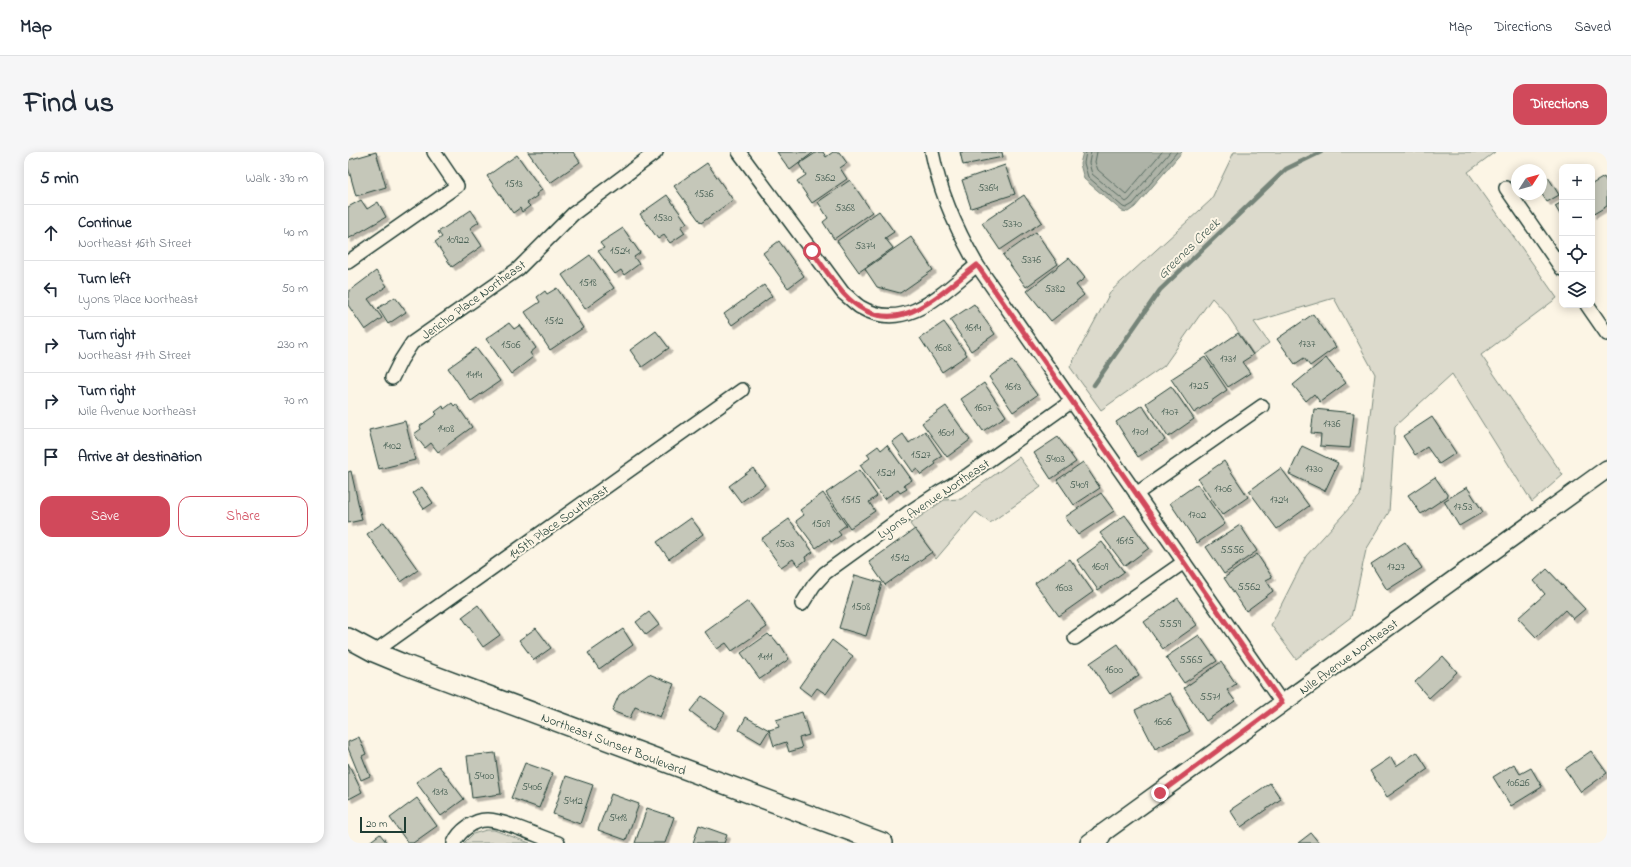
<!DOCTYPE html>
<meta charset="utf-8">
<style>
:root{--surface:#fff;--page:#f6f6f7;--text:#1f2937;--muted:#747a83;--line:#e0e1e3;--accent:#d1495b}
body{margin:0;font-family:"Indie Flower",sans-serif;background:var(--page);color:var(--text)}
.controls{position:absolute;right:12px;top:12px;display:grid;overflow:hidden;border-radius:8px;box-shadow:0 2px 10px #0003}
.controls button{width:36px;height:36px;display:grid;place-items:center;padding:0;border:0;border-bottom:1px solid var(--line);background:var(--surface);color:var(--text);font:20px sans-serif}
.compass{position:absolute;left:1163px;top:12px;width:36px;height:36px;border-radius:50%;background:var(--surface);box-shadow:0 2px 10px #0003;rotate:54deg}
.scale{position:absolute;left:12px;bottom:10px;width:46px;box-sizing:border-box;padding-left:4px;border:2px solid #1f3d34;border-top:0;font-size:11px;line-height:14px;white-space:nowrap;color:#1f3d34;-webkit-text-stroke:3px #fcf5e5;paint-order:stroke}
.stop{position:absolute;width:12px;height:12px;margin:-9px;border:3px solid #d1495b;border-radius:50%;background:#fff}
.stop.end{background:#d1495b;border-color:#fff;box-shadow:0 1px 4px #0008}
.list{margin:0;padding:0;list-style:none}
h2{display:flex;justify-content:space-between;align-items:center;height:52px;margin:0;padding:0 16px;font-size:17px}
h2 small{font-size:13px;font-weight:400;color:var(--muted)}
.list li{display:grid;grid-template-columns:26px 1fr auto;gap:12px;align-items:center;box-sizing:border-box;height:56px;padding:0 16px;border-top:1px solid var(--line)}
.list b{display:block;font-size:15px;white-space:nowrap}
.list p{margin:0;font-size:13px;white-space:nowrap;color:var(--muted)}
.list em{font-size:13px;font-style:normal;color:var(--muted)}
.actions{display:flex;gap:8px;padding:12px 16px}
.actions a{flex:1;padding:9px 0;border:1px solid var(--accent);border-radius:12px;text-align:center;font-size:14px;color:var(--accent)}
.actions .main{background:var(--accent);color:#fff}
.icon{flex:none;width:22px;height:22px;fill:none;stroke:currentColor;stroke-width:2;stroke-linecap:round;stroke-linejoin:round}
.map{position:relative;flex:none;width:1259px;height:691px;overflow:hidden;border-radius:12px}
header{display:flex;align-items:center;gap:24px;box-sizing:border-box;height:56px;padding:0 20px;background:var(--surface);border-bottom:1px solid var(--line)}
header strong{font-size:19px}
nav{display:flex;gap:22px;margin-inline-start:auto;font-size:14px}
.intro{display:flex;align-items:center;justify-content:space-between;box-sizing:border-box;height:96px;padding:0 24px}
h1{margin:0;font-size:28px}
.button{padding:10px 18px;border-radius:12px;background:var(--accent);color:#fff;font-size:14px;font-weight:700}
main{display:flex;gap:24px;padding:0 24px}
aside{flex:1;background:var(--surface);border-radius:12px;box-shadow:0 2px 10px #0003}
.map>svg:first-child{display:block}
.green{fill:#dcdacc;stroke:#7e8c80}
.water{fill:#aeb3a7;stroke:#758479}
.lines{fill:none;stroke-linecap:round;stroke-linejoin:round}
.shore{stroke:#586c62;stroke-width:1}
.stream{stroke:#758479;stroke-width:4.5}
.building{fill:#c5c7b9;stroke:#1f3d34;filter:url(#shadow)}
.minor-casing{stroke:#1f3d34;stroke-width:16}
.tertiary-casing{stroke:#1f3d34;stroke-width:20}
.secondary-casing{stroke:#1f3d34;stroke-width:22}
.minor{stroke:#fcf5e5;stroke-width:13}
.tertiary{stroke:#fcf5e5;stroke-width:17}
.secondary{stroke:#fcf5e5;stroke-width:19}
.route{stroke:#d1495b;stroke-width:5}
.labels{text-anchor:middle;stroke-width:4;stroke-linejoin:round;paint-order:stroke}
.number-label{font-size:11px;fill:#486055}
.street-label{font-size:13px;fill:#1f3d34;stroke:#fcf5e5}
.water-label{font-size:14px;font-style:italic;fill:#435a51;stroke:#fcf5e5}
</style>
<header>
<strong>Map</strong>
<nav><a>Map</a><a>Directions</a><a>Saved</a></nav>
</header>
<div class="intro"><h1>Find us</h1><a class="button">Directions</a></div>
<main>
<aside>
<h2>5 min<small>Walk · 390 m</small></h2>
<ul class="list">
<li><svg class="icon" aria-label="ahead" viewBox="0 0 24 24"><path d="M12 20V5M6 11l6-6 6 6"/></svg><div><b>Continue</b><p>Northeast 16th Street</p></div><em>40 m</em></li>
<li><svg class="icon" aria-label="left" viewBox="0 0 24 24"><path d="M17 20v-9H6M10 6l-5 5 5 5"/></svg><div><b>Turn left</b><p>Lyons Place Northeast</p></div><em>50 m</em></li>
<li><svg class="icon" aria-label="right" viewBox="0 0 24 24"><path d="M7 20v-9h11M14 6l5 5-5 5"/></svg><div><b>Turn right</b><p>Northeast 17th Street</p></div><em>230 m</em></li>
<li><svg class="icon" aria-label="right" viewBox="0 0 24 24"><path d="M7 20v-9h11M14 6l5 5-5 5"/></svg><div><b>Turn right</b><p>Nile Avenue Northeast</p></div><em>70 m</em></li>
<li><svg class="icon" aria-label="arrive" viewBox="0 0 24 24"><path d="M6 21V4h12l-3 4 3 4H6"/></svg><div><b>Arrive at destination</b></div></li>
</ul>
<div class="actions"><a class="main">Save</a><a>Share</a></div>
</aside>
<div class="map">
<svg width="1259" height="691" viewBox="0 0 1259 691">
<defs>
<filter id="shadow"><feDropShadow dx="3.5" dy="3.5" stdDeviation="0" flood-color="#0004"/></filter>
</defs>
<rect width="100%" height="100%" fill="#fcf5e5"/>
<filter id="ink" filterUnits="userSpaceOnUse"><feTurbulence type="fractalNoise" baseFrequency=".025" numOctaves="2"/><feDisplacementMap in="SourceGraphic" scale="8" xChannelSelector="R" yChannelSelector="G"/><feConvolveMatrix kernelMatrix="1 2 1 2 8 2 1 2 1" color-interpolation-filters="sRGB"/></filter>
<g filter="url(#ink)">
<g class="green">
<path d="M 886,0 L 1147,0 L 1120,20 L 1209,146 L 1133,203 L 1215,323 L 1184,350 L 1104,222 L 1047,274 L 1041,360 L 1018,398 L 1003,465 L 948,507 L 923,473 L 958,404 L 1012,344 L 1027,222 L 986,146 L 906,170 L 921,191 L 905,202 L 878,161 L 864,146 L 816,214 L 753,258 L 722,215 L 763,139 L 863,48 Z"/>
<path d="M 671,305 L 693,335 L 642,371 L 628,360 L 588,407 L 562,372 L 596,348 L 613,347 Z"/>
<path d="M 138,678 L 146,678 L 182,691 L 116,691 L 125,682 Z"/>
</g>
<path class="water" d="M 735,0 L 834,0 L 787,55 L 780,60 L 774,59 L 736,27 L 732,12 Z"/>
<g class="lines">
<g class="shore">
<path d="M 738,0 L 736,11 L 740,25 L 775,55 L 778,56 L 785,52 L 829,0"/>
<path d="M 743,0 L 741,11 L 744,22 L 778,50 L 781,48 L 822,0"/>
<path d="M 749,0 L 747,10 L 750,18 L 778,42 L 814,0"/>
</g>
<path class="stream" d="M 746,233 L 812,138 L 938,17 L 973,0"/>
</g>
<g class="building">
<path d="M 28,0 L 38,35 L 8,44 L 0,15 L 0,8 Z"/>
<path d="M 180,0 L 225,0 L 232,10 L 202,31 Z"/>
<path d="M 429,0 L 466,0 L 442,18 Z"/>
<path d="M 469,0 L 475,0 L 478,5 L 485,0 L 491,0 L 499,11 L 492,16 L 499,27 L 464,51 L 449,29 L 458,23 L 451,12 Z"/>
<path d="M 612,0 L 654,0 L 655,5 L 615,13 Z"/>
<path d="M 169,3 L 194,38 L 188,42 L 189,44 L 179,51 L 182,54 L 174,60 L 172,56 L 165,61 L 139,24 Z"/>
<path d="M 359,11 L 385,48 L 353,71 L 326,34 Z"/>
<path d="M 657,13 L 667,42 L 623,56 L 614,28 Z"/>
<path d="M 1200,25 L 1211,43 L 1199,50 L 1193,41 L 1193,29 Z"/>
<path d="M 1256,25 L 1259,31 L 1259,54 L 1244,63 L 1244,32 Z"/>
<path d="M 502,28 L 524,60 L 486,87 L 475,70 L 480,66 L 470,50 Z"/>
<path d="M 319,43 L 339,71 L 333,75 L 337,81 L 322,91 L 316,83 L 310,87 L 292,62 Z"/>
<path d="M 676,43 L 694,70 L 652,98 L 634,71 Z"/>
<path d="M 13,48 L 19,57 L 30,50 L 38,65 L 0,87 L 0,55 Z"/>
<path d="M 1214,50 L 1214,66 L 1207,54 Z"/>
<path d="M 123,58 L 131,70 L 122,76 L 134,94 L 104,115 L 87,90 L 94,85 L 90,80 Z"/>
<path d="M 531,59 L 546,80 L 537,86 L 545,96 L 511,120 L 489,89 Z"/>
<path d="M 275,76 L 292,101 L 286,105 L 291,112 L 276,123 L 273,118 L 267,122 L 250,99 L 256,96 L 252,91 Z"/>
<path d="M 688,80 L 710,112 L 678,135 L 655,103 Z"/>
<path d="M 563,85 L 585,118 L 552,141 L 529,135 L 517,117 Z"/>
<path d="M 431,89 L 456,124 L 440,136 L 415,101 Z"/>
<path d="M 242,103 L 266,136 L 237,157 L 214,123 Z"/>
<path d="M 721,106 L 737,126 L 728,133 L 736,143 L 703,169 L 679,139 Z"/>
<path d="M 28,119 L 39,134 L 20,147 L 34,166 L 17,178 L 0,153 L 0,140 Z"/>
<path d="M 416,133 L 424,144 L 384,173 L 376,162 Z"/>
<path d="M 209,136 L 235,176 L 202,198 L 177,160 L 192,150 L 189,145 L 197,139 L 199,142 Z"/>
<path d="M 47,145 L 58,160 L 40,172 L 30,156 Z"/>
<path d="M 626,152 L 647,182 L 623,199 L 602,168 Z"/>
<path d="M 965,162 L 988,195 L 962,214 L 956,206 L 947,212 L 929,187 Z"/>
<path d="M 596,170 L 619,203 L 594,220 L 572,186 Z"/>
<path d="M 161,171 L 166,177 L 172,173 L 188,196 L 182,201 L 185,205 L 163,222 L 138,187 Z"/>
<path d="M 308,179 L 321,196 L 294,215 L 282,198 Z"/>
<path d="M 890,181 L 905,203 L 894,210 L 902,221 L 880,235 L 858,203 Z"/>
<path d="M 128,196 L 152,229 L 123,249 L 100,216 Z"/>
<path d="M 857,205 L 879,238 L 846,261 L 823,227 Z"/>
<path d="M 978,206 L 998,231 L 972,250 L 966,242 L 958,249 L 945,233 Z"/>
<path d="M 664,208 L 689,243 L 665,260 L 641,225 Z"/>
<path d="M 636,231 L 658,264 L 635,279 L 613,247 Z"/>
<path d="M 823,234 L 846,267 L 820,285 L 798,251 Z"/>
<path d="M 104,251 L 106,254 L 108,252 L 124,275 L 90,300 L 83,291 L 77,296 L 66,282 L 73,277 L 72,274 L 89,262 L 87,260 L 95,254 L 96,257 Z"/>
<path d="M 794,253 L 817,288 L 790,305 L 768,270 Z"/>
<path d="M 598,254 L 622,288 L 599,305 L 574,271 Z"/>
<path d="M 966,257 L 1006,261 L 1002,296 L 972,294 L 973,282 L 963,281 Z"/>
<path d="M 1084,265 L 1108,301 L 1091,312 L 1079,295 L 1067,303 L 1055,284 Z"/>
<path d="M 57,269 L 67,308 L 31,317 L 21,278 Z"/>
<path d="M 577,279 L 594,304 L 586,309 L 588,312 L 573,323 L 569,317 L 565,320 L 544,290 L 555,282 L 561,291 Z"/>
<path d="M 710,285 L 728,310 L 703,327 L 686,301 Z"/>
<path d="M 539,293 L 564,328 L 556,333 L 559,337 L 552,341 L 550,338 L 536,347 L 512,313 L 522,306 L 519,302 L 530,294 L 533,298 Z"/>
<path d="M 954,294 L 990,311 L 977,339 L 941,322 Z"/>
<path d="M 876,309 L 900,345 L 874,363 L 850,327 Z"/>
<path d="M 735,310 L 752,336 L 726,353 L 709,328 Z"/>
<path d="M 405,316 L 417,333 L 393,350 L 381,334 Z"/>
<path d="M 933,316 L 961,354 L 929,377 L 901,339 Z"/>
<path d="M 511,318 L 529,344 L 521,350 L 527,359 L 502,376 L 478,341 Z"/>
<path d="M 3,319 L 14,368 L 0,371 L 0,320 Z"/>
<path d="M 1087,325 L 1100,344 L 1073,362 L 1060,343 Z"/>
<path d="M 849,332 L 877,372 L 849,391 L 822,351 Z"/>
<path d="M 74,335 L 85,351 L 76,357 L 65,341 Z"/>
<path d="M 1119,335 L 1135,360 L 1111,374 L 1096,349 Z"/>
<path d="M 475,341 L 498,373 L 490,379 L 493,383 L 483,390 L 481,387 L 468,396 L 448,369 L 456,363 L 452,358 Z"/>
<path d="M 753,341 L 766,359 L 730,383 L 717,365 Z"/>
<path d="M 777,363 L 801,396 L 777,414 L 752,381 Z"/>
<path d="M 343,366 L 355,382 L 321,407 L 309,390 Z"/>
<path d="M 441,367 L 465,400 L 457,405 L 458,408 L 450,414 L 445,407 L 433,415 L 413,387 Z"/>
<path d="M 36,370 L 70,418 L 53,430 L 19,382 Z"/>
<path d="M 892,373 L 909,399 L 876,422 L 858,395 Z"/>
<path d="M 567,377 L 584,400 L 537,433 L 521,410 Z"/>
<path d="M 754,390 L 776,420 L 750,438 L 729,408 Z"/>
<path d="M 1057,390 L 1074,416 L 1039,438 L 1023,412 Z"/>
<path d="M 909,402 L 924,425 L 918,428 L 925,439 L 898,459 L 876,426 Z"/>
<path d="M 722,407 L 745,440 L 711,464 L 687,431 Z"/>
<path d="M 1199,417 L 1237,457 L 1225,467 L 1217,458 L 1188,485 L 1170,466 L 1197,442 L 1186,429 Z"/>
<path d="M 507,423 L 534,431 L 518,484 L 491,476 Z"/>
<path d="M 830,446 L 849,473 L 815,497 L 796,470 Z"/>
<path d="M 400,449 L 419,475 L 384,499 L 378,491 L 369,497 L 357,480 Z"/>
<path d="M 130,453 L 152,483 L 135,495 L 114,465 Z"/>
<path d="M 301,460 L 311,473 L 298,483 L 288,470 Z"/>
<path d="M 188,476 L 203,496 L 186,508 L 171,488 Z"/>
<path d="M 275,477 L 285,493 L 251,517 L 240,501 Z"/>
<path d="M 420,482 L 423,485 L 424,484 L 431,493 L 432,492 L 441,507 L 412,527 L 393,501 Z"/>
<path d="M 851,483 L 869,509 L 836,531 L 818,505 Z"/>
<path d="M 484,488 L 505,504 L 478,542 L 469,536 L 463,544 L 451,535 Z"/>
<path d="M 770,492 L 791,523 L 762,542 L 742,511 Z"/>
<path d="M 1095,504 L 1109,520 L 1081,546 L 1067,530 Z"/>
<path d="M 873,510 L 888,532 L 879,538 L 887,549 L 858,569 L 836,536 Z"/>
<path d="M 301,522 L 326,532 L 312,565 L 287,555 L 282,566 L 264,559 L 271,543 Z"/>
<path d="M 822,541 L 842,579 L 807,597 L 787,558 Z"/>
<path d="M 354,544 L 377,561 L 366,577 L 342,559 Z"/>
<path d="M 454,560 L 461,583 L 451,586 L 454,596 L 441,600 L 438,590 L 426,594 L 421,578 L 431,575 L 428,568 Z"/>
<path d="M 398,565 L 421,578 L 413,591 L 391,578 Z"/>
<path d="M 11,585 L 18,602 L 14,604 L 22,624 L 13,628 L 0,596 L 0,590 Z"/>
<path d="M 1243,599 L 1259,621 L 1233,640 L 1217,617 Z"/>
<path d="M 1069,600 L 1080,617 L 1039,645 L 1022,619 L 1043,605 L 1048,614 Z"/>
<path d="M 147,601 L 153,642 L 124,646 L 119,604 Z"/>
<path d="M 0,611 L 14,640 L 1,647 L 0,645 Z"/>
<path d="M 177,611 L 205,621 L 191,656 L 163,646 Z"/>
<path d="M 1166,612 L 1172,622 L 1183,616 L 1194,635 L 1163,654 L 1145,625 Z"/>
<path d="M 91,614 L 116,647 L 93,664 L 68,630 Z"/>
<path d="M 218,624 L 245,633 L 232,672 L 205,662 Z"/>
<path d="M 922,631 L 933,647 L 893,675 L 882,658 Z"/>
<path d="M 263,642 L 291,652 L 278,688 L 250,678 Z"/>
<path d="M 69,646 L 89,674 L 65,691 L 60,691 L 42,666 Z"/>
<path d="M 299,656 L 326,665 L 317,691 L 287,691 Z"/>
<path d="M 351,673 L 379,683 L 376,691 L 345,691 Z"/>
<path d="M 963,681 L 971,691 L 950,691 Z"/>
<path d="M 32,682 L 39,691 L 20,691 Z"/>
</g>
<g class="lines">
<defs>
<g id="minor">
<path d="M 391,0 L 495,141 C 501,145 506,151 512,155 C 558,182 595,140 629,113"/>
<path d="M 584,0 C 592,41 608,77 629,113 L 934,551"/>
<path d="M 1158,36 L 1214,117"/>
<path d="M 0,110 L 109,34 L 86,0"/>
<path d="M 1239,153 L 1259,182"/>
<path d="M 44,226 L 53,208 L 64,191 L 170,117 L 225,62 L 308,0"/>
<path d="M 788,342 L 914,254"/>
<path d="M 454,452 L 466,433 L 477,421 L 560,361 L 595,338 L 620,323 L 724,249"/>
<path d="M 727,486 L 836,410"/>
<path d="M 26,500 L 394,238"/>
<path d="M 106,691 C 111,679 127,667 140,668 C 158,669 192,685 210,691"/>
</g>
<path id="tertiary" d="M 741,691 L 1259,317"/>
<g id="secondary">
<path d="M 0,486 L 26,500 L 55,512 L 535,691"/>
<path d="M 749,691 L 753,683"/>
</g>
</defs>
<use href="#minor" class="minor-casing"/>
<use href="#tertiary" class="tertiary-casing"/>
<use href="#secondary" class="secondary-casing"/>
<use href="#minor" class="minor"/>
<use href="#tertiary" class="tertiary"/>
<use href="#secondary" class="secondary"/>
</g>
</g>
<g class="lines" filter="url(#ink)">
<path class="route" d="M 464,99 C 474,113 484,128 495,141 C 544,194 588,145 629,113 L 934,551 L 812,641"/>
</g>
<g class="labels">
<g class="number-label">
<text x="477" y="29">5362</text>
<text x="166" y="35">1513</text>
<text x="640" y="39">5364</text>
<text x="356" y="45">1536</text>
<text x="497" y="59">5368</text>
<text x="315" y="69">1530</text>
<text x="664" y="75">5370</text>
<text x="110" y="91">10922</text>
<text x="517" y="97">5374</text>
<text x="272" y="102">1524</text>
<text x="683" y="111">5376</text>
<text x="240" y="134">1518</text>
<text x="707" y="140">5382</text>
<text x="206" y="172">1512</text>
<text x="625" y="179">1614</text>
<text x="959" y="195">1737</text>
<text x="163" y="196">1506</text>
<text x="595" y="199">1608</text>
<text x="880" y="210">1731</text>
<text x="126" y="226">1414</text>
<text x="851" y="237">1725</text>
<text x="665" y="238">1613</text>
<text x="635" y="259">1607</text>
<text x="822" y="263">1707</text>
<text x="984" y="275">1736</text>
<text x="98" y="280">1408</text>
<text x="792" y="283">1701</text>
<text x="598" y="284">1601</text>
<text x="44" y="297">1402</text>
<text x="573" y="306">1527</text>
<text x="707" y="310">5403</text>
<text x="966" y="320">1730</text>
<text x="538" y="324">1521</text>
<text x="731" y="336">5409</text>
<text x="875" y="340">1706</text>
<text x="503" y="351">1515</text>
<text x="931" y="351">1724</text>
<text x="1115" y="358">1753</text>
<text x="849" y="366">1702</text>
<text x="473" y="375">1509</text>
<text x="777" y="392">1615</text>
<text x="437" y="395">1503</text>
<text x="884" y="401">5556</text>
<text x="552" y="409">1512</text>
<text x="752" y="418">1609</text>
<text x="1048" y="418">1727</text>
<text x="901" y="438">5562</text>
<text x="716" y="439">1603</text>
<text x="513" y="458">1508</text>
<text x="822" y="475">5559</text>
<text x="417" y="508">1411</text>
<text x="843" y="511">5565</text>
<text x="766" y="521">1600</text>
<text x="862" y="548">5571</text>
<text x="815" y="573">1606</text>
<text x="136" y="627">5400</text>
<text x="1170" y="634">10626</text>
<text x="184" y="638">5406</text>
<text x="92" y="643">1313</text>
<text x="225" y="652">5412</text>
<text x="270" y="669">5418</text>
</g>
<g class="street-label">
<text transform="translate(125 147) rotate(-36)" y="5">Jericho Place Northeast</text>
<text transform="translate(585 346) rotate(-34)" y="5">Lyons Avenue Northeast</text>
<text transform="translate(210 369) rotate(-35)" y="5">145th Place Southeast</text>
<text transform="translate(1000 504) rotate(-36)" y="5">Nile Avenue Northeast</text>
<text transform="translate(266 591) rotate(21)" y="5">Northeast Sunset Boulevard</text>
</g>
<g class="water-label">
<text transform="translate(840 96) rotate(-44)" y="5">Greenes Creek</text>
</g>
</g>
</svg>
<div class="controls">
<button>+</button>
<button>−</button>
<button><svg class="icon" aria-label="locate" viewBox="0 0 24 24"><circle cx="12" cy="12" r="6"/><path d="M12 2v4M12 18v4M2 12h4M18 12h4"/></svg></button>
<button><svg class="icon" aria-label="layers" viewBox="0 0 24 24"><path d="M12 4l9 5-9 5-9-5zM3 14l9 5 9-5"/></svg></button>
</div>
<svg class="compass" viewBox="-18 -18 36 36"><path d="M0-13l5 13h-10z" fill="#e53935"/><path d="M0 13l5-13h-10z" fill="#747a83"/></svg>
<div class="scale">20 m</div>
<div class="stop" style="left:464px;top:99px"></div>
<div class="stop end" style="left:812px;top:641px"></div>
</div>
</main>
